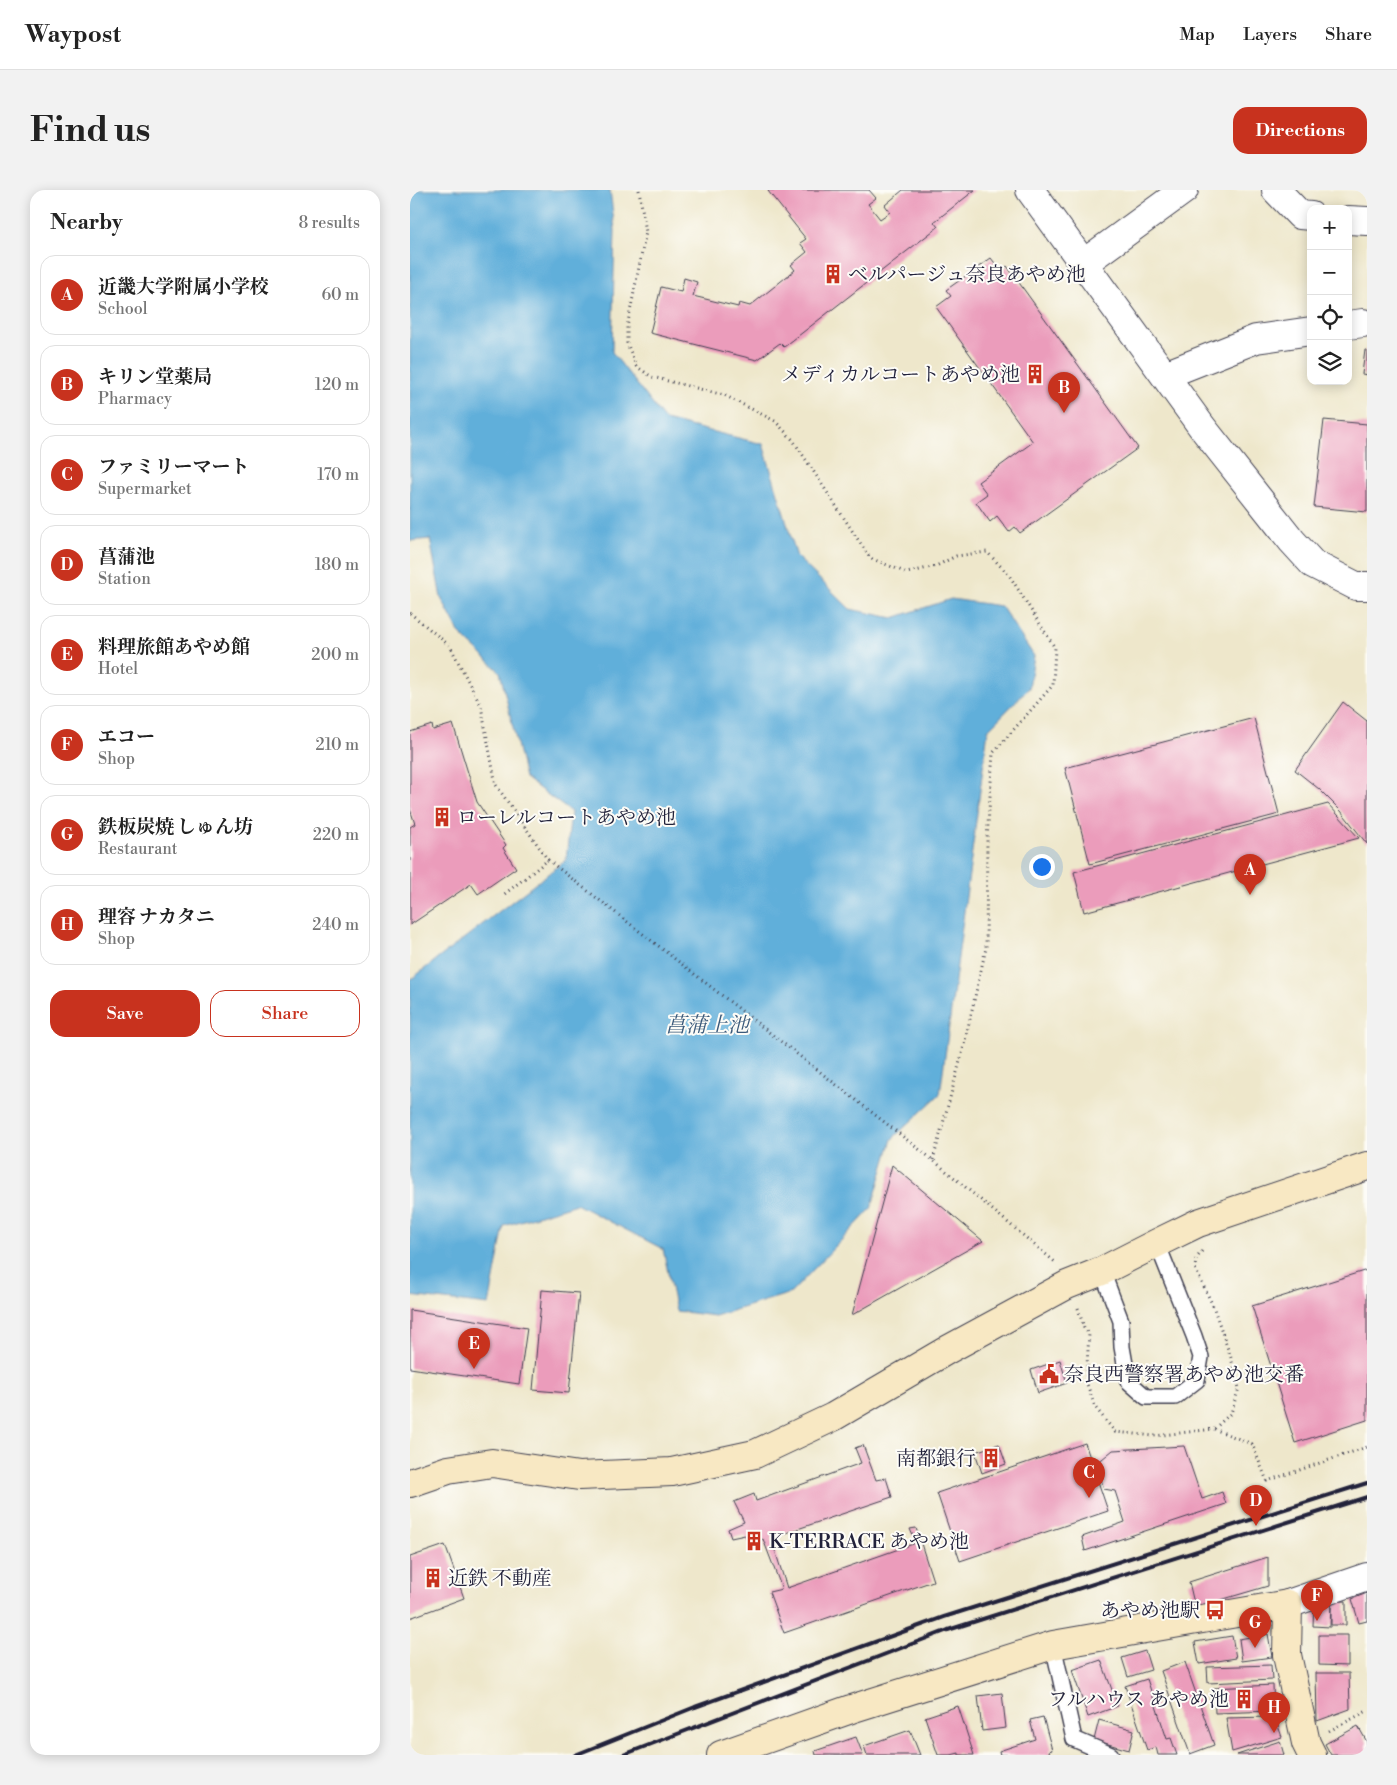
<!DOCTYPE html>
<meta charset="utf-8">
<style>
:root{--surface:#fff;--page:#f2f2f2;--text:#222;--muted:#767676;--line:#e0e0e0;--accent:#c8321e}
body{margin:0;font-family:"Libre Bodoni","Noto Serif JP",serif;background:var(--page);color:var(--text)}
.controls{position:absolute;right:15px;top:15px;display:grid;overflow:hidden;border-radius:10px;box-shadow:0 2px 12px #0003}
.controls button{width:45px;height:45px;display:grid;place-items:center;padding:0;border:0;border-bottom:1px solid var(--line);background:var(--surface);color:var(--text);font:25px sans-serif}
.you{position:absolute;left:631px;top:676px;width:18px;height:18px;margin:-12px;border:4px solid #fff;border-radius:50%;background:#1a73e8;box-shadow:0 0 0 8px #1a73e833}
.badge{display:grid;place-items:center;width:32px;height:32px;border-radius:50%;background:var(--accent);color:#fff;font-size:16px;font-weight:700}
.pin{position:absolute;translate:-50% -41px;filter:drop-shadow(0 1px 2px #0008)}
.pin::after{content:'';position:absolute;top:26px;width:18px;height:15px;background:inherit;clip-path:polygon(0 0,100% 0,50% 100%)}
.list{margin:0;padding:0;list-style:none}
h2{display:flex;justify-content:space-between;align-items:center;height:65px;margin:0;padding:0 20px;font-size:21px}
h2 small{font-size:16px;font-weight:400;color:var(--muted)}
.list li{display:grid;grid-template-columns:32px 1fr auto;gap:15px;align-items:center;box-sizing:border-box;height:80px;margin:0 10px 10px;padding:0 10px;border:1px solid var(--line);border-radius:15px}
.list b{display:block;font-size:19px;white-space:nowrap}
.list p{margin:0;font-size:16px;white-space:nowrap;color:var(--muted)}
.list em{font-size:16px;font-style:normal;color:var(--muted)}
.actions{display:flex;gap:10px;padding:15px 20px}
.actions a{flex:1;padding:11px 0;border:1px solid var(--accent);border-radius:15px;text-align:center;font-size:18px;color:var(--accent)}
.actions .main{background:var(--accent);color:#fff}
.icon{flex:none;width:28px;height:28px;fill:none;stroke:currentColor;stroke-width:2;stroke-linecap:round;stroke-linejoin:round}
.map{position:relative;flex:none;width:957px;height:1565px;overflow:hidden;border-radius:15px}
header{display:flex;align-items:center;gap:30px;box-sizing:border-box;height:70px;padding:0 25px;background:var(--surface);border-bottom:1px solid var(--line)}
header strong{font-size:24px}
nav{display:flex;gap:28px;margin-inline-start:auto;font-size:18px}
.intro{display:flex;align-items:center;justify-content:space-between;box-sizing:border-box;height:120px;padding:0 30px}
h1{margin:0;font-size:35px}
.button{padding:12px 22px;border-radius:15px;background:var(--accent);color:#fff;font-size:18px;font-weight:700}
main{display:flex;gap:30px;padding:0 30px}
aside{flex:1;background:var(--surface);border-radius:15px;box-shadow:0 2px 12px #0003}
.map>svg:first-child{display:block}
.water{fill:#60afda;stroke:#41688a}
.building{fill:#eb9cbb}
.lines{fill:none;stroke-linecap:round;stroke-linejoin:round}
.lane-casing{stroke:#414051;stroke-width:18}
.street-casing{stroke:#414051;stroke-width:30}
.secondary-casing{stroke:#414051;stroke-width:30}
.path{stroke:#414051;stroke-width:3;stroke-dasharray:1 4;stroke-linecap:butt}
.lane{stroke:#fff;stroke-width:15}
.street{stroke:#fff;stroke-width:28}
.secondary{stroke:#f8e8c3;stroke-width:28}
.rail{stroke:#22223b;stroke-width:4}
.labels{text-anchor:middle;stroke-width:4;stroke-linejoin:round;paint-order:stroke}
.poi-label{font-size:20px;fill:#22223b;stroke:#fdfcf7;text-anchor:start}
.water-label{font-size:21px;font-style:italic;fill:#3b5a7b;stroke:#fdfcf7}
</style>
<header>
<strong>Waypost</strong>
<nav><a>Map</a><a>Layers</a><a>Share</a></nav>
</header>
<div class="intro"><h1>Find us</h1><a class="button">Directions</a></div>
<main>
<aside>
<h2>Nearby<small>8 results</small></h2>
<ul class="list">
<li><span class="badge">A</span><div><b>近畿大学附属小学校</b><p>School</p></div><em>60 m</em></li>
<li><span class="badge">B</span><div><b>キリン堂薬局</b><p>Pharmacy</p></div><em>120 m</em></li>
<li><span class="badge">C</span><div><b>ファミリーマート</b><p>Supermarket</p></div><em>170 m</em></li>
<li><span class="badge">D</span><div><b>菖蒲池</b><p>Station</p></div><em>180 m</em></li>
<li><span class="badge">E</span><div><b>料理旅館あやめ館</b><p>Hotel</p></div><em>200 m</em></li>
<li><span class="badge">F</span><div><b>エコー</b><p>Shop</p></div><em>210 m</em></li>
<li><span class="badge">G</span><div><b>鉄板炭焼 しゅん坊</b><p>Restaurant</p></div><em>220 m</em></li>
<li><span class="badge">H</span><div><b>理容 ナカタニ</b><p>Shop</p></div><em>240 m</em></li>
</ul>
<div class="actions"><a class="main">Save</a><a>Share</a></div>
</aside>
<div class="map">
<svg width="957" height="1565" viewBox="0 0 957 1565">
<rect width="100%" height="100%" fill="#fdfcf7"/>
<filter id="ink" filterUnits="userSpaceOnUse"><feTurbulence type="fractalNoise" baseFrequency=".02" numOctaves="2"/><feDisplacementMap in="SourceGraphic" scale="10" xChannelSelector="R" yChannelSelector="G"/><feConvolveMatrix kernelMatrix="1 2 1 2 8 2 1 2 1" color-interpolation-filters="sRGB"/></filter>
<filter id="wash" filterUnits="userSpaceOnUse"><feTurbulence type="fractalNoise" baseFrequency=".0096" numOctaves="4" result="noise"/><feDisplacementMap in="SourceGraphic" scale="20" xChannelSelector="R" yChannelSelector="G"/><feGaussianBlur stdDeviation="1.12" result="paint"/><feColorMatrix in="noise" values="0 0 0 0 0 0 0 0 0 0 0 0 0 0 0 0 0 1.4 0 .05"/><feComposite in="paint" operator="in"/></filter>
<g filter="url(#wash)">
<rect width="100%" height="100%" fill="#eee7cb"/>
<path class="water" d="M 0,0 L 200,0 L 205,40 L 202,162 L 255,230 L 353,254 L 387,367 L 440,419 L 483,428 L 541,409 L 591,416 L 624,466 L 619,498 L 578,540 L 530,904 L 482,949 L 461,1019 L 381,1103 L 305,1126 L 266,1121 L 253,1059 L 166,1014 L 94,1036 L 79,1115 L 0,1106 L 0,790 L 156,670 L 161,622 L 115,588 L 90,482 L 50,444 L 31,408 L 20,349 L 0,351 Z"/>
<g id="blocks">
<g class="building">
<path d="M 359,0 L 459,0 L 466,8 L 458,14 L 470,29 L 480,22 L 475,15 L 493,0 L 565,0 L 524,32 L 528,37 L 374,157 L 370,153 L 347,170 L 240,143 L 251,97 L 271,102 L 274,88 L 287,92 L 283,106 L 328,117 L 329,113 L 340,116 L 385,80 L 381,75 L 397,62 L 390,53 L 396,49 L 358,1 Z"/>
<path d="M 581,68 L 591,81 L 597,76 L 728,258 L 610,343 L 605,337 L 599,342 L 587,326 L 580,332 L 566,312 L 577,304 L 568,292 L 623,252 L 526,117 L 541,106 L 536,100 Z"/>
<path d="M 955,160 L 957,160 L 957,185 L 952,184 Z"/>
<path d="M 914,230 L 957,234 L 957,322 L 904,317 Z"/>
<path d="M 933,512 L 957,531 L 957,654 L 931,621 L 909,599 L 885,580 Z"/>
<path d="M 844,528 L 869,624 L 680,674 L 655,578 Z"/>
<path d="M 43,534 L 67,612 L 96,655 L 93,658 L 106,678 L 68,704 L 61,694 L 0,735 L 0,637 L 5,634 L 0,619 L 0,542 L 22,535 L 23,540 Z"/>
<path d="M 918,614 L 949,648 L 674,722 L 664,682 Z"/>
<path d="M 482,975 L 573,1051 L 442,1125 Z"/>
<path d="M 957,1080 L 957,1230 L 885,1253 L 842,1116 Z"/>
<path d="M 132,1100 L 169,1103 L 159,1203 L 123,1200 Z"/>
<path d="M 0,1120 L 117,1138 L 109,1194 L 0,1178 Z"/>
<path d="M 650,1170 L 657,1193 L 628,1203 L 621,1180 Z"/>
<path d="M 675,1253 L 698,1321 L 550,1371 L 527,1303 Z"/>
<path d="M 589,1254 L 596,1274 L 572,1283 L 565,1262 Z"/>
<path d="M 453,1255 L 466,1290 L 476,1288 L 482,1307 L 361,1348 L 377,1398 L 506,1353 L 500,1339 L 506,1338 L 523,1391 L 374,1443 L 359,1402 L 372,1399 L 353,1349 L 340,1355 L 335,1345 L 321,1348 L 318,1339 L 334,1332 L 324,1312 L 344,1304 L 346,1311 L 451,1273 L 445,1258 Z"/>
<path d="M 774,1256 L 792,1309 L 812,1302 L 816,1314 L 675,1361 L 672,1347 L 715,1332 L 705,1301 L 694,1299 L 686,1274 L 703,1260 Z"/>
<path d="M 35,1355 L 54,1408 L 0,1428 L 0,1367 Z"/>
<path d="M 858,1367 L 858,1396 L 790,1416 L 783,1409 L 779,1392 Z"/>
<path d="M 957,1403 L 957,1431 L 949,1433 L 942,1409 Z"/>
<path d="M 936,1411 L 936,1435 L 921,1435 L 921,1415 L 920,1437 L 903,1436 L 904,1412 Z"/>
<path d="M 858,1444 L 862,1467 L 832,1471 L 829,1449 Z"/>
<path d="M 909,1445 L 938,1445 L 938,1476 L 909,1475 Z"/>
<path d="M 822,1446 L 826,1468 L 789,1474 L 785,1452 Z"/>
<path d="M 735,1461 L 741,1480 L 718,1487 L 712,1468 Z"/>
<path d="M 691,1470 L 708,1516 L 678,1527 L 662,1480 Z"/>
<path d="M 775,1472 L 804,1555 L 780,1564 L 751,1481 Z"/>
<path d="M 861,1475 L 862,1490 L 798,1493 L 797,1477 Z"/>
<path d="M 906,1483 L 939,1483 L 940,1519 L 907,1531 Z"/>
<path d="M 737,1489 L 757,1549 L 761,1548 L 767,1565 L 748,1565 L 746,1557 L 737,1560 L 715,1496 Z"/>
<path d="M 863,1495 L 864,1521 L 805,1523 L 804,1498 Z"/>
<path d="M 592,1503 L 596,1538 L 572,1541 L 568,1506 Z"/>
<path d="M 548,1516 L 564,1565 L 549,1565 L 549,1563 L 541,1565 L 528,1565 L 515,1527 Z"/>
<path d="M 633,1527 L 642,1560 L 639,1561 L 640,1565 L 590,1565 L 589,1561 L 625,1549 L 620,1530 Z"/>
<path d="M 859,1527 L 862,1536 L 867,1533 L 872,1547 L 822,1562 L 816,1528 Z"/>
<path d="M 689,1530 L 724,1540 L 719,1560 L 684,1550 Z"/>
<path d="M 948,1536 L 957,1552 L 957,1565 L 921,1565 L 915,1554 Z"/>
<path d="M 500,1540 L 510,1565 L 457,1565 L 454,1556 Z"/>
<path d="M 446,1547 L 453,1565 L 406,1565 L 405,1561 Z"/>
<path d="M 870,1551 L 874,1565 L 827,1565 Z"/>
</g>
</g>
</g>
<g filter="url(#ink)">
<use href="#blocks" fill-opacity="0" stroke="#414051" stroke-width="1"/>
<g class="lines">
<defs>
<g id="lane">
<path d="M 692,1081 L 711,1131 L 712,1157 L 718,1191 L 736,1207 L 765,1207 L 787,1190 L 791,1167 L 784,1146 L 747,1053"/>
<path d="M 643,1455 L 664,1549 L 701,1565"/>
</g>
<g id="street">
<path d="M 620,0 L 792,237 L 882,351 L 903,374 L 946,396 L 957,396"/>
<path d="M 866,0 L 890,25 L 901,26"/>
<path d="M 938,30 L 957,31"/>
<path d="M 674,73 L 774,0"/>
<path d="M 938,135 L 953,133"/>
<path d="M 755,185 L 846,149 L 901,141"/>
<path d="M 878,1414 L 957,1387"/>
</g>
<g id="secondary">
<path d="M 0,1293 L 38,1280 L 82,1273 L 169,1286 L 262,1282 L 345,1264 L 423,1227 L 539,1159 L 657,1095 L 692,1081 L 747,1053 L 788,1033 L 957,976"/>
<path d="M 311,1565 L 441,1519 L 643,1455 L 878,1414 L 877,1465 L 896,1553 L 902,1565"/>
</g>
</defs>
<use href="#lane" class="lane-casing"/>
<use href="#street" class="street-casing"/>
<use href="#secondary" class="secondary-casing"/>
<g class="path">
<path d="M 229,0 L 236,42 L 217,137 L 217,153 L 226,176 L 242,187 L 314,205 L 365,231 L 383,250 L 460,368 L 497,383 L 526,376 L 546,366 L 577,362 L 599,385 L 645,458 L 643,495 L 583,563 L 577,649 L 576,758 L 552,864 L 523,970"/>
<path d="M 0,423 L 40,456 L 71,516 L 86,595 L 138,670 L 92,706"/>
<path d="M 138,670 L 523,970 L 645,1072"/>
<path d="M 792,1061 L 786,1069 L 785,1078 L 803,1116 L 821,1168 L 829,1198 L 821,1223 L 804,1239"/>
<path d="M 668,1118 L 674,1138 L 679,1144 L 676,1191 L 685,1217 L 705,1242 L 744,1246 L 804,1239 L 842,1254 L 857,1291 L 957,1257"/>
<path d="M 919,1541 L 957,1521"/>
</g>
<use href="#lane" class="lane"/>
<use href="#street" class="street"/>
<use href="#secondary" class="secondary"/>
<g class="rail">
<path d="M 165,1565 L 285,1517 L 534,1427 L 957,1293"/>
<path d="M 213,1565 L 538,1440 L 957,1307"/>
</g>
</g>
</g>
<defs>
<symbol id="building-bare" viewBox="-9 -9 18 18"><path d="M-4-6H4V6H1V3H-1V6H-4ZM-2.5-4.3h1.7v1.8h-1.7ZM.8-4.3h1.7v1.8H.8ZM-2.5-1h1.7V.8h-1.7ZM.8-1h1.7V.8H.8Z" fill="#c8321e" stroke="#fdfcf7" stroke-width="2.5" paint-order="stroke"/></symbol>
<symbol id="civic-bare" viewBox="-9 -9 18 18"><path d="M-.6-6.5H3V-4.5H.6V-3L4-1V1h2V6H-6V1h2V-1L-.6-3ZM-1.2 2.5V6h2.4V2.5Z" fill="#c8321e" stroke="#fdfcf7" stroke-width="2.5" paint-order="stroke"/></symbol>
<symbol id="bus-bare" viewBox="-9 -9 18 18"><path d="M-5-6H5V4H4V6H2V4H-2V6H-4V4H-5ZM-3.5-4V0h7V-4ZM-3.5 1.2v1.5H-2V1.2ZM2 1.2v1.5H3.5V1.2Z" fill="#c8321e" stroke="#fdfcf7" stroke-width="2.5" paint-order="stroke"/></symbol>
</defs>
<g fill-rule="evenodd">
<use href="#building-bare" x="409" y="70" width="28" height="28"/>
<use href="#building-bare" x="611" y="170" width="28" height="28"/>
<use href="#building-bare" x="18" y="613" width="28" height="28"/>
<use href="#civic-bare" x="625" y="1170" width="28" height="28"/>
<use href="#building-bare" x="567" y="1254" width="28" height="28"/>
<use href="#building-bare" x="330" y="1337" width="28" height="28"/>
<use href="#building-bare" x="9" y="1374" width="28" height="28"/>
<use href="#bus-bare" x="791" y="1406" width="28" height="28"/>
<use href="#building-bare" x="820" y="1495" width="28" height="28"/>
</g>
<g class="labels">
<g class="poi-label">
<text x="438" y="91">ベルパージュ奈良あやめ池</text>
<text x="610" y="191" text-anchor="end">メディカルコートあやめ池</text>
<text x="47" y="634">ローレルコートあやめ池</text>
<text x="654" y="1191">奈良西警察署あやめ池交番</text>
<text x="566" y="1275" text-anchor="end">南都銀行</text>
<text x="359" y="1358">K-TERRACE あやめ池</text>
<text x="38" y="1395">近鉄 不動産</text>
<text x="790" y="1427" text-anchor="end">あやめ池駅</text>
<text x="819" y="1516" text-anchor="end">フルハウス あやめ池</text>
</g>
<g class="water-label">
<text x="297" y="842">菖蒲上池</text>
</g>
</g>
</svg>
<div class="controls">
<button>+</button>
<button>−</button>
<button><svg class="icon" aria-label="locate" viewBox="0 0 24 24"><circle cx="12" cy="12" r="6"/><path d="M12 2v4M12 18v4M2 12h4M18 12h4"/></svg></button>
<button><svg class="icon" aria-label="layers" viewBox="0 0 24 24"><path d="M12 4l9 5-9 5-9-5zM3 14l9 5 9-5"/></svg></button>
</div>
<div class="you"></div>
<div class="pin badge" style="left:840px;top:705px">A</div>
<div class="pin badge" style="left:654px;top:223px">B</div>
<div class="pin badge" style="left:679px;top:1308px">C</div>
<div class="pin badge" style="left:846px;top:1336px">D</div>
<div class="pin badge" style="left:64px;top:1179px">E</div>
<div class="pin badge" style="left:907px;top:1431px">F</div>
<div class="pin badge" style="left:845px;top:1458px">G</div>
<div class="pin badge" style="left:864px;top:1543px">H</div>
</div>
</main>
